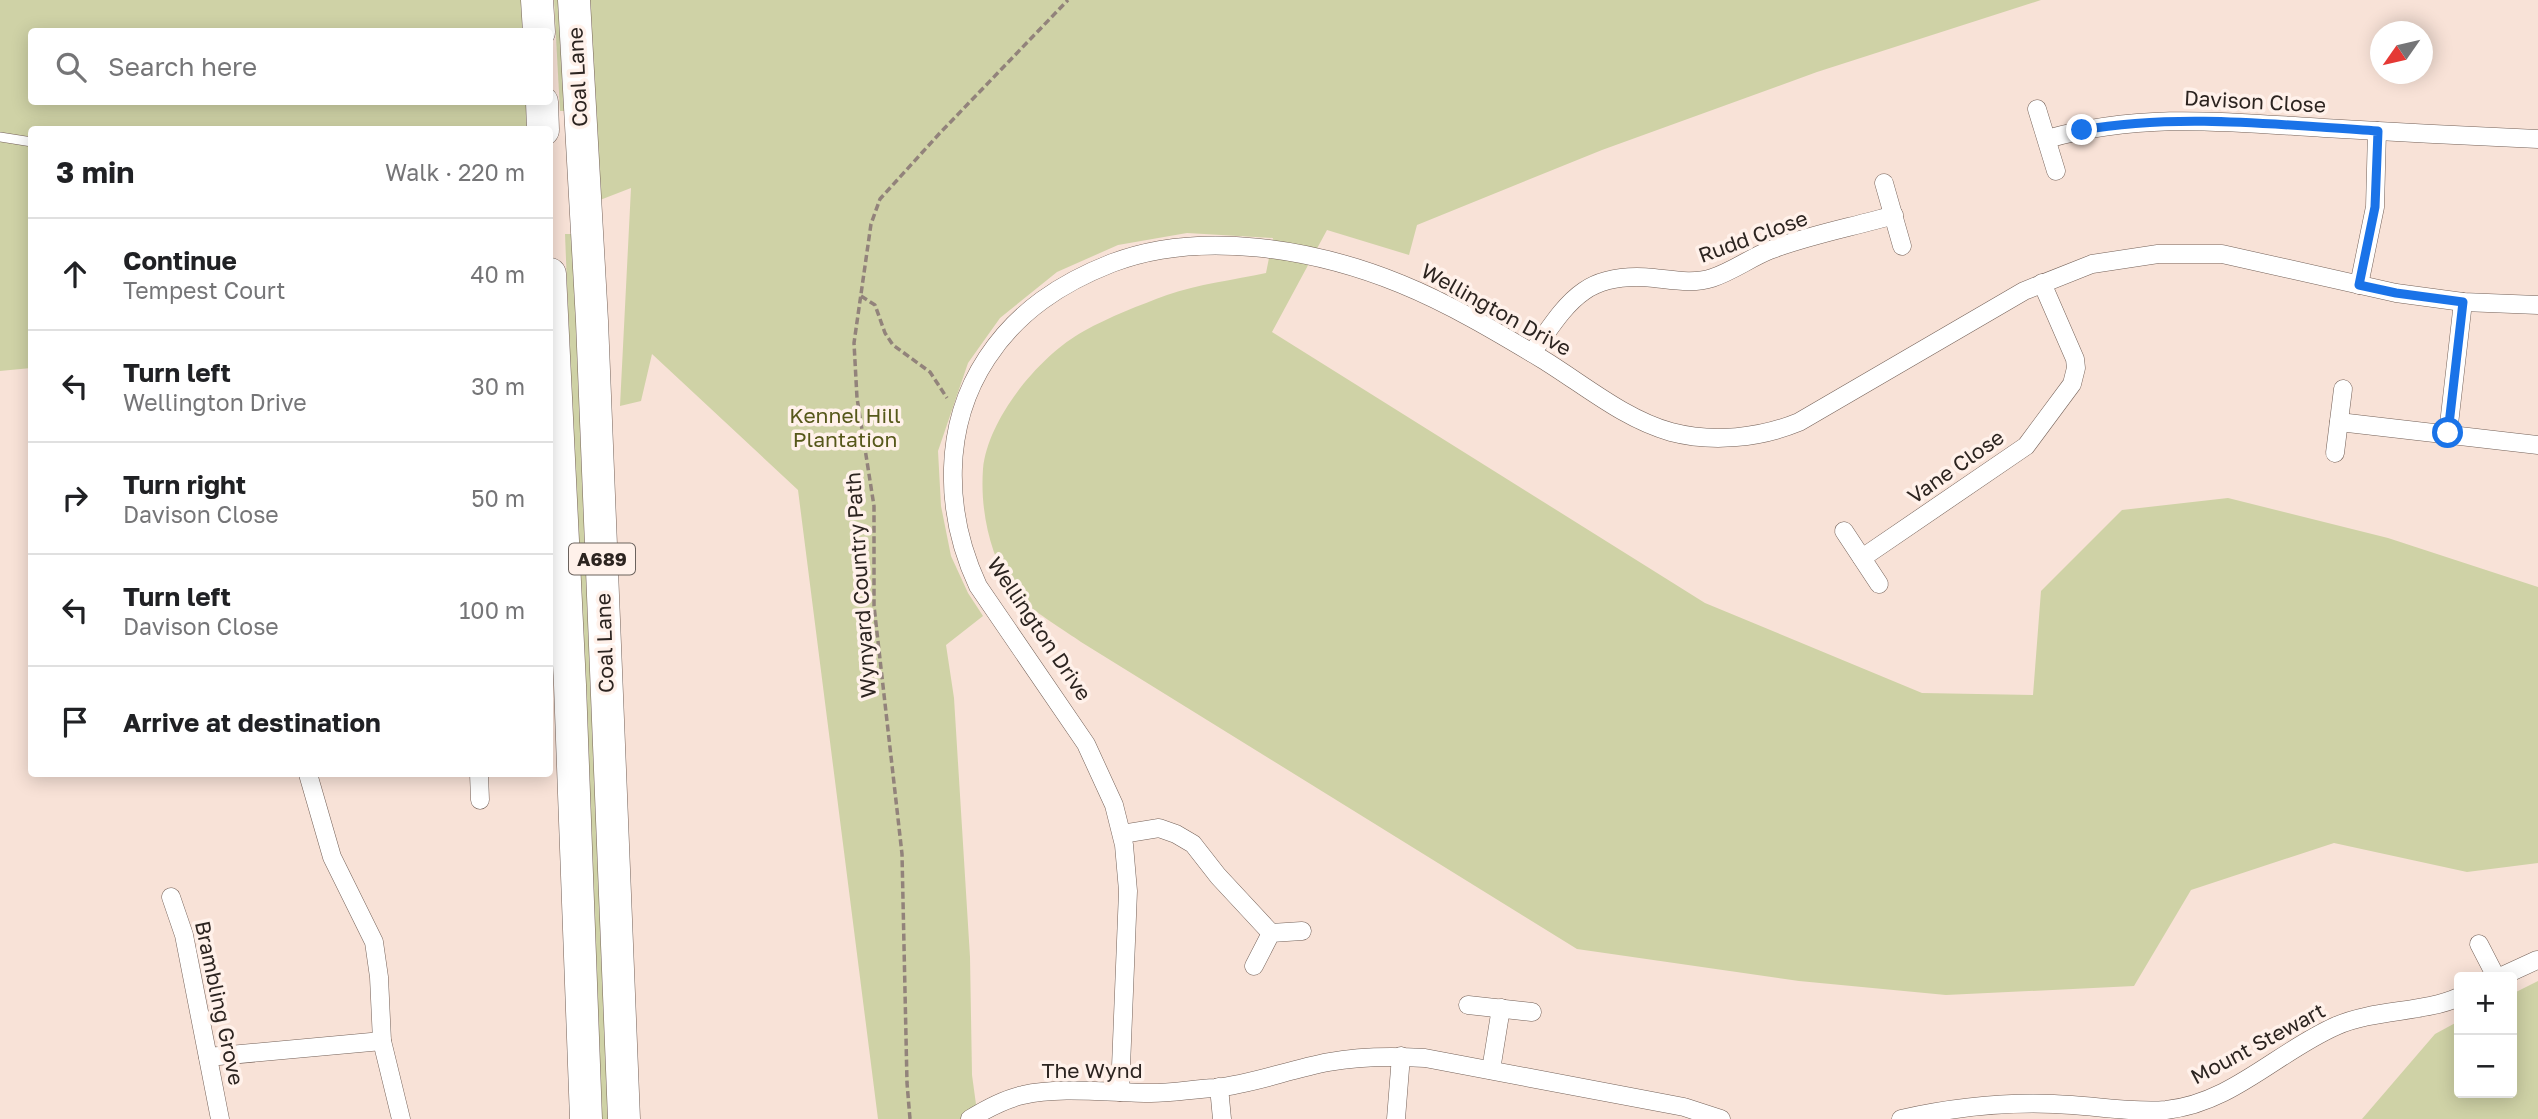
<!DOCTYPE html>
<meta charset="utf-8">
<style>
:root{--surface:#fff;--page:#f2f2f2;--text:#202124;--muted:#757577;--line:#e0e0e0}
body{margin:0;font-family:"Golos Text",sans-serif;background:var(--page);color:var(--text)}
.controls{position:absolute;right:21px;bottom:21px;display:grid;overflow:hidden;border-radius:7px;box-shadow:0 4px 18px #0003}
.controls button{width:63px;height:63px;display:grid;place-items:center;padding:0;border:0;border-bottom:2px solid var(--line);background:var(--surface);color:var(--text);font:35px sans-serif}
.compass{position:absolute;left:2370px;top:21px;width:63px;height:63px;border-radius:50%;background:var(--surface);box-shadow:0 4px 18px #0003;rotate:236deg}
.stop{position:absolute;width:21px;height:21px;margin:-16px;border:5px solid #1a73e8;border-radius:50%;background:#fff}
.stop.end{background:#1a73e8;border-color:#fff;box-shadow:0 2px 7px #0008}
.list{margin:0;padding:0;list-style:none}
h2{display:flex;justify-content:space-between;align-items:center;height:91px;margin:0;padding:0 28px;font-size:30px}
h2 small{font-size:23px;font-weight:400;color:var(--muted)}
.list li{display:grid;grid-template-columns:46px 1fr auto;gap:21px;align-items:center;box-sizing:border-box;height:112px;padding:0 28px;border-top:2px solid var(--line)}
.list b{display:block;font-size:26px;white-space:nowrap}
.list p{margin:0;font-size:23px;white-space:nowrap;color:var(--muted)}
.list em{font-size:23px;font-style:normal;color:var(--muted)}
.icon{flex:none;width:38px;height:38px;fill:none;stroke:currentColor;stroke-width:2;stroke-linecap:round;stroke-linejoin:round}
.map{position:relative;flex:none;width:2538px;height:1119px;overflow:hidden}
.search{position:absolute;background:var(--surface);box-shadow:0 4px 18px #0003;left:28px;top:28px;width:525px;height:77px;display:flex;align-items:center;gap:18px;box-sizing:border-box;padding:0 24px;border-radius:7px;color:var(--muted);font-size:26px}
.panel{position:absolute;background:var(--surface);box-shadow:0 4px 18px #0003;left:28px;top:126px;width:525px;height:651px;border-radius:7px}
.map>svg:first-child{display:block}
.green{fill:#cfd2a6}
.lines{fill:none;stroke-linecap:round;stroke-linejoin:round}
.lane-casing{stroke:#746158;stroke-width:10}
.street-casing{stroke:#746158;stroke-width:19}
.highway-casing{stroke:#746158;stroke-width:33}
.path{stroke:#92837b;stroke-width:3.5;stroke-dasharray:7 3.5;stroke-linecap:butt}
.lane{stroke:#fff;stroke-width:9}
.street{stroke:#fff;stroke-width:18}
.highway{stroke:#fff;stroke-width:32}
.route{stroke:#1a73e8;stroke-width:9}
.labels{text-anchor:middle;stroke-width:7;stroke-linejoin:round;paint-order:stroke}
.shield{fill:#fff1ea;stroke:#6b625d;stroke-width:2}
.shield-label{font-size:19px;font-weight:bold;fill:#2c2420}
.street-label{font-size:21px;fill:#2c2420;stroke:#fff1ea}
.park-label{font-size:21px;fill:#56581a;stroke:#fff1ea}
</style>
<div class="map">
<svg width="2538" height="1119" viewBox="0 0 2538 1119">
<rect width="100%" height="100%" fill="#f8e2d7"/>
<g class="green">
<path d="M 0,0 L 526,0 L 527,31 L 32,32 L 32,102 L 528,102 L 529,129 L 32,130 L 31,368 L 0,371 Z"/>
<path d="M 554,0 L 568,0 L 575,111 L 560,111 Z"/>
<path d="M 590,0 L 2041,0 L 1817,72 L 1602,150 L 1417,225 L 1409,255 L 1327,230 L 1272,332 L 1705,603 L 1922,693 L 2033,695 L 2041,591 L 2122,510 L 2228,498 L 2388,538 L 2538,587 L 2538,863 L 2467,872 L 2334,843 L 2191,890 L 2134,986 L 1946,995 L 1799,981 L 1577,949 L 1081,642 C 1067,632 1021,604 1013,591 C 990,556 980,511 983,469 C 988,418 1040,355 1084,331 C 1109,317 1140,305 1167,295 C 1198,284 1234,280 1266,273 L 1273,238 L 1187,233 L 1118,245 L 1057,272 L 1000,318 L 968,363 L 938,451 L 941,506 L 951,556 L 968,593 L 983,616 L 946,645 L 954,698 L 970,957 L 972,1075 L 978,1119 L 878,1119 L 798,490 L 652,354 L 641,401 L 620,406 L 631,188 L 600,200 Z"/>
<path d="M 565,234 L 577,234 L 613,1119 L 600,1119 Z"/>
<path d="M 2538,981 L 2538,1119 L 2362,1119 L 2435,1034 L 2459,1021 L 2459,1093 L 2512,1093 L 2512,994 Z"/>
</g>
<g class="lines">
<defs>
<path id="lane" d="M 0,137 L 32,142"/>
<g id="street">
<path d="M 2037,109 L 2056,171"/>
<path d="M 2047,139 C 2143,112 2227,122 2324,128 C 2395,132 2467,136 2538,139"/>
<path d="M 1884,183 L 1902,246"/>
<path d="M 2359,285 L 2375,207 L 2377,131"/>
<path d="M 1532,353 C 1568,302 1584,271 1654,278 C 1673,280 1694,284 1712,278 C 1733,271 1750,258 1770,250 C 1809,235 1853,227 1894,215"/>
<path d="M 2339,422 L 2538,445"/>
<path d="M 2448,433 L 2463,302"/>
<path d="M 2335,453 L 2343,389"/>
<path d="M 1844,531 L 1879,584"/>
<path d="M 1862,558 L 2026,446 L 2072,384 L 2076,368 L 2075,359 L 2042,283"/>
<path d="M 308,774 L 332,857 L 374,942 L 379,977 L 382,1041 L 401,1119"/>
<path d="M 479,774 L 480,800"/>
<path d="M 1122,834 L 1159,828 L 1176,834 L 1193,844 L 1218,876 L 1271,933"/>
<path d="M 171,897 L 184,935 L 220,1119"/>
<path d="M 2479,944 L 2496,977"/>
<path d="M 1254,966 L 1271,933 L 1302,931"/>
<path d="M 2500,977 L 2537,960"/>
<path d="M 1468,1005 L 1532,1012"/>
<path d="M 208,1057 L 382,1041"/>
<path d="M 1491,1070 L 1501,1008"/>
<path d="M 1219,1087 L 1222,1119"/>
<path d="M 1120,1092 L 1128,891 L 1124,845 L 1114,805 L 1086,744 L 978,586 C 944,513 942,426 987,358 C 1018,311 1061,283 1112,263 C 1201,229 1315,249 1401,284 C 1450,304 1497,332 1542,359 C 1583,384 1624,419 1671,432 C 1713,443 1760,438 1799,422 L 2024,291 L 2092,264 L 2158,254 L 2222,254 L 2396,293 L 2463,302 L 2538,305"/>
<path d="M 970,1119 C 986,1109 1005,1099 1023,1095 C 1059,1086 1113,1093 1151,1093 C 1172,1093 1194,1089 1215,1088 C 1254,1084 1290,1069 1329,1062 C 1361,1056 1392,1056 1425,1058 L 1684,1107 L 1721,1119"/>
<path d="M 1396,1119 L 1401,1056"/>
<path d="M 1901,1119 C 1950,1108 2004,1102 2054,1104 C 2091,1105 2129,1113 2166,1110 C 2232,1103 2277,1052 2336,1026 C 2374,1009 2424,1013 2459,997"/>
</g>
<g id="highway">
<path d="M 537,0 L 539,32"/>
<path d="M 574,0 L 592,321 L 624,1119"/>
<path d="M 542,102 L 543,130"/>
<path d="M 550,274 L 570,685 L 586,1119"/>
</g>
</defs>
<use href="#lane" class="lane-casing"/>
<use href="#street" class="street-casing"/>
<use href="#highway" class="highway-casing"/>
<g class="path">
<path d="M 861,296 L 875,305 L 885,333 L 893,345 L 930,372 L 947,398"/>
<path d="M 910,1119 L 907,1083 L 902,854 L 874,606 L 874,506 L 857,398 L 854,343 L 871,224 L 880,199 L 939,134 L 1068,0"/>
</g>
<use href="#lane" class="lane"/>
<use href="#street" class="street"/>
<use href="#highway" class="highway"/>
</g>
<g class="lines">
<path class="route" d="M 2082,130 C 2180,113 2279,125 2378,131 L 2375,207 L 2359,285 L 2396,293 L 2463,302 L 2448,433"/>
</g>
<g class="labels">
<rect class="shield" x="569" y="543.5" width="66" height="31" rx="5"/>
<g class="shield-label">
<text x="602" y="566">A689</text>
</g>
<g class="street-label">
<text transform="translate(578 77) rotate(-93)" y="7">Coal Lane</text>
<text transform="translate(2255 102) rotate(3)" y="7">Davison Close</text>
<text transform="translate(1753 237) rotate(-20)" y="7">Rudd Close</text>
<text transform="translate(1496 310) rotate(29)" y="7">Wellington Drive</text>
<text transform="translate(1956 467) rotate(-35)" y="7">Vane Close</text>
<text transform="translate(861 585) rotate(-94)" y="7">Wynyard Country Path</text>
<text transform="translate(1039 629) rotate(56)" y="7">Wellington Drive</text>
<text transform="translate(605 643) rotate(-92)" y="7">Coal Lane</text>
<text transform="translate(219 1003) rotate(78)" y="7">Brambling Grove</text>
<text transform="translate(2258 1044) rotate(-28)" y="7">Mount Stewart</text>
<text x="1092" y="1078">The Wynd</text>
</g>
<g class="park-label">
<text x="845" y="423">Kennel Hill<tspan x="845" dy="24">Plantation</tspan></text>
</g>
</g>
</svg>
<div class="controls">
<button>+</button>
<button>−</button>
</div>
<svg class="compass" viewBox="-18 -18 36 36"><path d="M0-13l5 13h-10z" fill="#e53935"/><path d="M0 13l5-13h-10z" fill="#757577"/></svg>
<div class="stop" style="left:2448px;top:433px"></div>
<div class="stop end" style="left:2082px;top:130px"></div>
<div class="search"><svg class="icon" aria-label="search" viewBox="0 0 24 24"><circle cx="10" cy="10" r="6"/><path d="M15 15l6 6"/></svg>Search here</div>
<section class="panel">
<h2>3 min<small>Walk · 220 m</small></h2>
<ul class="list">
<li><svg class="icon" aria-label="ahead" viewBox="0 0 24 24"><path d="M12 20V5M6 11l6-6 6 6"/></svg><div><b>Continue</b><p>Tempest Court</p></div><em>40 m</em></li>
<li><svg class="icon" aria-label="left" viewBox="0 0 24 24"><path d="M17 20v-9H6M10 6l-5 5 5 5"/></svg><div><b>Turn left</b><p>Wellington Drive</p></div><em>30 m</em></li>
<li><svg class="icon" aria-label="right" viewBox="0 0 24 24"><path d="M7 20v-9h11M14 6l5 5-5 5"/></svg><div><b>Turn right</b><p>Davison Close</p></div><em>50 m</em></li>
<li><svg class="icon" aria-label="left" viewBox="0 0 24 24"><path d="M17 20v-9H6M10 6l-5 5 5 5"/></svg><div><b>Turn left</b><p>Davison Close</p></div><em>100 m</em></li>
<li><svg class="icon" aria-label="arrive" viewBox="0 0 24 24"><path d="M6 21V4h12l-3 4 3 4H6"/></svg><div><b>Arrive at destination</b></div></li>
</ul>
</section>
</div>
